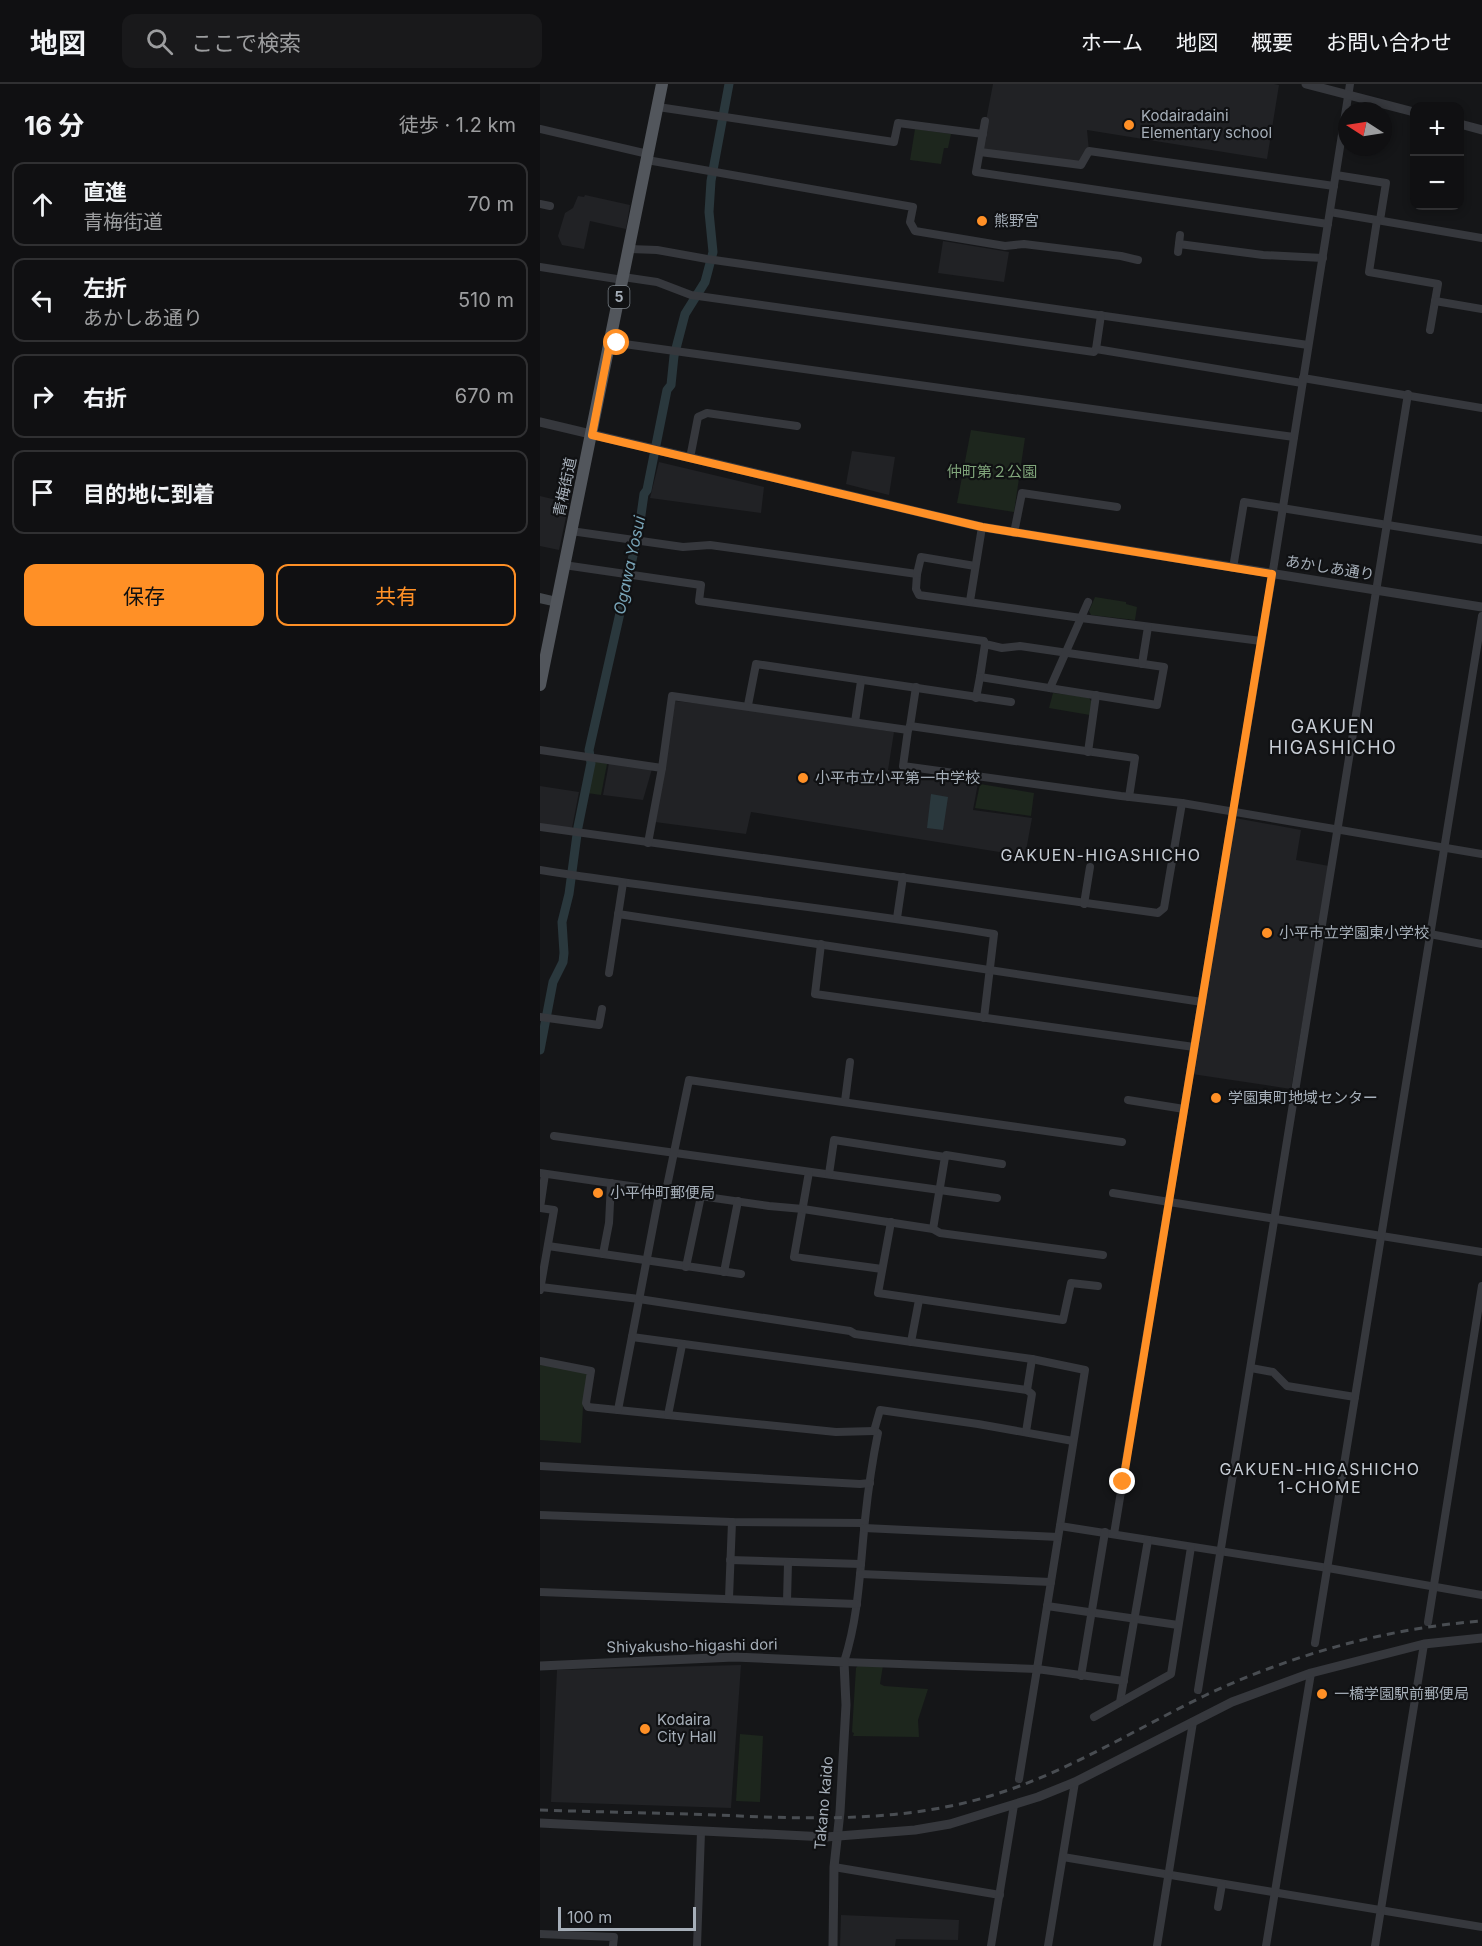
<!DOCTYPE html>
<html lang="ja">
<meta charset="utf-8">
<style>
:root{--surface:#101012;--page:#19191b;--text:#f1f3f6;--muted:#9c9d9f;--line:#303032;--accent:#ff9026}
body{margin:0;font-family:Inter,"Noto Sans JP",sans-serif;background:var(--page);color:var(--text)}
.controls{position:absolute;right:18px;top:18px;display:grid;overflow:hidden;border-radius:12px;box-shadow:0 3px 9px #0003}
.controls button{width:54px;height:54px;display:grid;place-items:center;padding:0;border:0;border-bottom:2px solid var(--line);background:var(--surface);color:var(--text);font:30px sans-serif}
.compass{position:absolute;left:798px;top:18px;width:54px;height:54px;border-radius:50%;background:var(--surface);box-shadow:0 3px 9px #0003;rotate:282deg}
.scale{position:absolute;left:18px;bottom:15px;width:138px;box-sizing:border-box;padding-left:6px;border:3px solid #a6afb9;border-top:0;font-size:16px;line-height:21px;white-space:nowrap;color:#a6afb9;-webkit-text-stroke:4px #101113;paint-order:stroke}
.stop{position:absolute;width:18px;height:18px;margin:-14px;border:4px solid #ff9026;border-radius:50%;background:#fff}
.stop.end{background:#ff9026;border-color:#fff;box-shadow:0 2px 6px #0008}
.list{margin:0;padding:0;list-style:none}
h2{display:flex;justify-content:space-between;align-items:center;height:78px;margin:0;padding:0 24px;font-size:26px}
h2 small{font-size:20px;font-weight:400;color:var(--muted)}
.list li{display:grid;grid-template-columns:39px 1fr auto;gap:18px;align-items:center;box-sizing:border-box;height:84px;margin:0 12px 12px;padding:0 12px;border:2px solid var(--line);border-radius:12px}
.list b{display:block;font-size:22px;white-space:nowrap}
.list p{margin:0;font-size:20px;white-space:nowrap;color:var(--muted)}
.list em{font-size:20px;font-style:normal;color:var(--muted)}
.actions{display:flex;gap:12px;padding:18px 24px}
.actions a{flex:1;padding:14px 0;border:2px solid var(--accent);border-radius:12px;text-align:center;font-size:21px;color:var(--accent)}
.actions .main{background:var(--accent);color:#111}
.icon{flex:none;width:33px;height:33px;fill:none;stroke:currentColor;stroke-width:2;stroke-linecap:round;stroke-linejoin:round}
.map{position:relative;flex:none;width:942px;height:1862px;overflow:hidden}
header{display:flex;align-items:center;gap:36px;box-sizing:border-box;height:84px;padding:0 30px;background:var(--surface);border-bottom:2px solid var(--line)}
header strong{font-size:28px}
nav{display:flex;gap:33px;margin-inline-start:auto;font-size:21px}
.search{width:420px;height:54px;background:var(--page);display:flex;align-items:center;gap:15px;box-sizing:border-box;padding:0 21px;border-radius:12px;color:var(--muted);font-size:22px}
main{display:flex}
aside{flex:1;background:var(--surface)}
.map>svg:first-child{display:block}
.built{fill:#212225}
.green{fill:#1d261d}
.water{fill:#2a383d}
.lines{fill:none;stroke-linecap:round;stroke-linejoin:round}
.canal{stroke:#2a383d;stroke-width:9}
.minor{stroke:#36383d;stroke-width:8}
.tertiary{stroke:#36383d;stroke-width:9}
.secondary{stroke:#44484d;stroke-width:10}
.primary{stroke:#52565c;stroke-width:12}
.rail{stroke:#494d52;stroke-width:3;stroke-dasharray:8 6;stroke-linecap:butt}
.route{stroke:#ff9026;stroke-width:8}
.poi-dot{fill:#ff9026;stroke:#101113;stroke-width:2}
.labels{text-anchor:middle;stroke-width:4.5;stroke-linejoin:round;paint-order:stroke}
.shield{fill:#101113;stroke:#798087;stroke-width:1.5}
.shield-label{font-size:14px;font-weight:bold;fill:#a6afb9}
.poi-label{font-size:15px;fill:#a6afb9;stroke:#101113;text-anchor:start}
.park-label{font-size:15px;fill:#80a67b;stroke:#101113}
.street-label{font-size:15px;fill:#a6afb9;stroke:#101113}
.water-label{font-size:16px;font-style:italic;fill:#79a5b8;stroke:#101113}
.neighbourhood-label{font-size:16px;letter-spacing:1.5px;fill:#c7cdd5;stroke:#101113}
.quarter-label{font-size:18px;letter-spacing:1.5px;fill:#c7cdd5;stroke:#101113}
</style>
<header>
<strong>地図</strong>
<div class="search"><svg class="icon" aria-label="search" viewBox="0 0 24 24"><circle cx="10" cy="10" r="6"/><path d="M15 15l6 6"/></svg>ここで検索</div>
<nav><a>ホーム</a><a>地図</a><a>概要</a><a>お問い合わせ</a></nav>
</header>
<main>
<aside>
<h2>16 分<small>徒歩 · 1.2 km</small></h2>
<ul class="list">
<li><svg class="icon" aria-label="ahead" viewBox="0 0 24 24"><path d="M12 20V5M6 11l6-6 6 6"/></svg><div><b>直進</b><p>青梅街道</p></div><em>70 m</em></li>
<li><svg class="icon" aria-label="left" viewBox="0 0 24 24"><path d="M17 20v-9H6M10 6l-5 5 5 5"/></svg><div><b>左折</b><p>あかしあ通り</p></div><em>510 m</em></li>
<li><svg class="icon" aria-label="right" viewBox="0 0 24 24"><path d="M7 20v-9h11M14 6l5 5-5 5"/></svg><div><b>右折</b></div><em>670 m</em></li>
<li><svg class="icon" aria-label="arrive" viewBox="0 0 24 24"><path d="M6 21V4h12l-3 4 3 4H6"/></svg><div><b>目的地に到着</b></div></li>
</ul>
<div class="actions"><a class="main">保存</a><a>共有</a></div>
</aside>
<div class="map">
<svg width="942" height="1862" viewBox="0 0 942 1862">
<rect width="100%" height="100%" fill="#151618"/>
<g class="built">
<path d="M 453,0 L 734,0 L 739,1 L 727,75 L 547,46 L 549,67 L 541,81 L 440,68 Z"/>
<path d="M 45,111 L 90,121 L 86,145 L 50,137 L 44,165 L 22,161 L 18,152 L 25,129 L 33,124 L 38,112 L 44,113 Z"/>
<path d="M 403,157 L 469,168 L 464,198 L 398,189 Z"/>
<path d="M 312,367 L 355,373 L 349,411 L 306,400 Z"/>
<path d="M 119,378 L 224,403 L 221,429 L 110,414 Z"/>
<path d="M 0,412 L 29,419 L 19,466 L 0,462 Z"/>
<path d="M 135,617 L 208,625 L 354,648 L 348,686 L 438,699 L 433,726 L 492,734 L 485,772 L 211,728 L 206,750 L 115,738 Z"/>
<path d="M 69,679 L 112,685 L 103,716 L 63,711 Z"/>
<path d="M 0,702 L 39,708 L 32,744 L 0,740 Z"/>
<path d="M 695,734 L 761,746 L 756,776 L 789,782 L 751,1005 L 652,990 Z"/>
<path d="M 201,1581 L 191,1724 L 11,1718 L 17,1586 Z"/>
<path d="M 301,1831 L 419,1836 L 418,1856 L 356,1855 L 355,1862 L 300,1862 Z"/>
</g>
<g class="green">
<path d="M 375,45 L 411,50 L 408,64 L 404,64 L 401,80 L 370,76 Z"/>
<path d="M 431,346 L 485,354 L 474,428 L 417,419 Z"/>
<path d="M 555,513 L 586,518 L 586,520 L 597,523 L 595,536 L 551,531 L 549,527 Z"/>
<path d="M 513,609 L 548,613 L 552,618 L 550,631 L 509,624 Z"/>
<path d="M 54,677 L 67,680 L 61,711 L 47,709 Z"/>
<path d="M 440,700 L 494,709 L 491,732 L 435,724 Z"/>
<path d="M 0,1281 L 48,1287 L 43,1323 L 41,1359 L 0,1356 Z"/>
<path d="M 319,1580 L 343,1581 L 340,1600 L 344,1602 L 388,1605 L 378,1636 L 379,1653 L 313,1652 L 314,1649 L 312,1648 L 316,1584 Z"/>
<path d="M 200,1650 L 223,1652 L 220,1718 L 196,1717 Z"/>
</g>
<path class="water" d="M 391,710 L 408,713 L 403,746 L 387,744 Z"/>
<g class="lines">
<path class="canal" d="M 0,966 L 13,898 L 23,878 L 24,869 L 22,838 L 29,810 L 38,743 L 51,679 L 49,666 L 99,445 L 104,410 L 107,406 L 127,306 L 131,301 L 134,272 L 145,230 L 165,198 L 173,168 L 169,128 L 171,97 L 189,0"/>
<g class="minor">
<path d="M 118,23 L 354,58 L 358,39 L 443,50"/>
<path d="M 445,37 L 436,88 L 788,140"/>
<path d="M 0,45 L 108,70"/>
<path d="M 440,68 L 541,81 L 549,67 L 794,102"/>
<path d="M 107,76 L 373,123 L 370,138 L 375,147 L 465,162 L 484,160 L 581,172 L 598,176"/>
<path d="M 796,91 L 846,99 L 840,136"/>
<path d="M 0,120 L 10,122"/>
<path d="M 790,128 L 942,154"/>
<path d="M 837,136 L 829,188 L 898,200 L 890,246"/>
<path d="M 639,160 L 723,171 L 783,174"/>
<path d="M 90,165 L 117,166 L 167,175 L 768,261"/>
<path d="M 638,168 L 640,151"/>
<path d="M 0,183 L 83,196"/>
<path d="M 83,193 L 117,198 L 151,211 L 554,268 L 556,265 L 762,299"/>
<path d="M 895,217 L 942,225"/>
<path d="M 70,258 L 754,353"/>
<path d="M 556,265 L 561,231"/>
<path d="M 763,294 L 942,324"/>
<path d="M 150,374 L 158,333 L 167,329 L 257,342"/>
<path d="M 31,447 L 143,463 L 170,461 L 377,490 L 376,505 L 379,511 L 541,534 L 721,557"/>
<path d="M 474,449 L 482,409 L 577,423"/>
<path d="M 24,481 L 161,501 L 159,517 L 444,557 L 445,560 L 462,564 L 480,562 L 624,583 L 617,621 L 440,593 L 445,560"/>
<path d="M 693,484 L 704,418 L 942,456"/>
<path d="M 377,490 L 381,473 L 435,482"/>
<path d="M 430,517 L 442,443"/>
<path d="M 602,580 L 608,543"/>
<path d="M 510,604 L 548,518"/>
<path d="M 436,614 L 440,593"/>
<path d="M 208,621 L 216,580 L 471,618"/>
<path d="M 315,638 L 321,597"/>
<path d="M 370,642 L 376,603"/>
<path d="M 368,646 L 370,642 L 595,674 L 589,713"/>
<path d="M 0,666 L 122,684"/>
<path d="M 548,668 L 556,611"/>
<path d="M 0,743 L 618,829 L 624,824 L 642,719"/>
<path d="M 108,759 L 122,684 L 132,612 L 368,646 L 363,682 L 581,712 L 642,719 L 942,770"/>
<path d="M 0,786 C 151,810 303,825 454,850 L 444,934"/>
<path d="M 544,820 L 550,783"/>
<path d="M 78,830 L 662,918"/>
<path d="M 357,834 L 363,793"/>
<path d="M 890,850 L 942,860"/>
<path d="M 281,860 L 275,910 L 654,963"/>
<path d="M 69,889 L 83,799"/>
<path d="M 0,933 L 59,941 L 62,925"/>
<path d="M 588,1016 L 644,1025"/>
<path d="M 305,1017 L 310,978"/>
<path d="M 14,1052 L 457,1114"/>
<path d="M 269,1088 L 254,1173 L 342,1185"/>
<path d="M 0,1089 L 229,1122 L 263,1125 L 393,1145 L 400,1149 L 563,1171"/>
<path d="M 289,1090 L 294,1056 L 405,1073"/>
<path d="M 126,1107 L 149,996 L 582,1058"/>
<path d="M 573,1109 L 942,1168"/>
<path d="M 351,1138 L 338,1209 L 523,1236 L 531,1199 L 558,1202"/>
<path d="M 393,1145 L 405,1073 L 406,1071 L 462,1080"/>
<path d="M 8,1162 L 201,1190"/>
<path d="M 63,1170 L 69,1139 L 71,1099"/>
<path d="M 146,1183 L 161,1112"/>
<path d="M 184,1188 L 198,1117"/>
<path d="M 1,1203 L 99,1215 L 310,1247 L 315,1250 L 492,1275 L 545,1286 L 497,1585 L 304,1578 C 319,1532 320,1484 325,1436 C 328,1407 332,1378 338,1349 L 334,1347 L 340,1326 L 438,1340 L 533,1357"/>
<path d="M 0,1206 L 14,1126 L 0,1124 L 5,1090"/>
<path d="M 92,1253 L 487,1306"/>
<path d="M 371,1258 L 379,1216"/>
<path d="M 0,1277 L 51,1287 L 46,1319 L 48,1323 L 296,1348 L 334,1347"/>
<path d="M 711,1284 L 733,1288 L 747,1302 L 815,1313"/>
<path d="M 78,1326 L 120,1106"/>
<path d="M 128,1331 L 142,1261"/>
<path d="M 486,1348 L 492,1310 L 487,1306 L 492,1275"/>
<path d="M 0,1382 L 320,1400 L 330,1399"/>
<path d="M 0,1431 L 192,1438 L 324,1439"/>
<path d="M 520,1442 L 788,1484 L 942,1511"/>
<path d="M 324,1444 L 518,1453"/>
<path d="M 574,1450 L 734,480 L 810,0"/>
<path d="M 190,1476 L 321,1480"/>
<path d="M 320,1490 L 511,1498"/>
<path d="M 0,1508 L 317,1520"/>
<path d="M 189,1514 L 192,1438"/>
<path d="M 247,1517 L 248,1479"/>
<path d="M 507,1522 L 638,1541"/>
<path d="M 888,1538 L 942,1202"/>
<path d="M 775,1559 L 942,532"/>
<path d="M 541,1592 L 565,1448"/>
<path d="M 658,1606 L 868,310"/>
<path d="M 580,1618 L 608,1456"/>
<path d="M 554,1633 L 631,1590 L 651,1463"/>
<path d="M 479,1695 L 497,1585 L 584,1597"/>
<path d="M 523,1773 L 942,1843"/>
<path d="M 294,1783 L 460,1811"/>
<path d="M 678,1823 L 682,1800"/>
<path d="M 0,1850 L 74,1853 L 73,1862"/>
<path d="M 157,1862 L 161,1748"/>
<path d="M 451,1862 L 474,1721"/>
<path d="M 508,1862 L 535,1698"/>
<path d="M 617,1862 L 653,1638"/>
<path d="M 726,1862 L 771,1589"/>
<path d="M 835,1862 L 884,1560"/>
</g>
<g class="tertiary">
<path d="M 766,0 L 874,28"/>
<path d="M 920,40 L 942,46"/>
<path d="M 0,338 L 442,443 L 942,523"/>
<path d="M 0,1582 L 194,1573 L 304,1578 L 306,1621 L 300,1728 L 294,1783 L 293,1862"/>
<path d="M 0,1739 L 286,1753 L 375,1746 L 410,1740 L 498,1713 L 535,1698 L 692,1618 L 771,1589 L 884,1560 L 942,1554"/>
</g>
<path class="secondary" d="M 0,514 L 17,518"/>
<path class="primary" d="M 0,601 L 122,0"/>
<path class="rail" d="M 0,1726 C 59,1728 118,1729 177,1731 C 269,1735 361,1739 450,1712 C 526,1689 592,1647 664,1612 C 750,1571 847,1544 942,1537"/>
</g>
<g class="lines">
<path class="route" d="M 77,259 L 70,258 L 52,351 L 442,443 L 732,490 L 583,1398"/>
</g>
<g class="poi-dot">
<circle cx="589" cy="41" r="6"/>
<circle cx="442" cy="137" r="6"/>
<circle cx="263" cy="694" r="6"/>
<circle cx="727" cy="849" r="6"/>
<circle cx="676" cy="1014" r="6"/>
<circle cx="58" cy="1109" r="6"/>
<circle cx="782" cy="1610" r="6"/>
<circle cx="105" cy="1645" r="6"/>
</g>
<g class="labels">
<rect class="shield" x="68.5" y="202" width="21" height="22" rx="4.5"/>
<g class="shield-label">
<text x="79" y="218">5</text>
</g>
<g class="poi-label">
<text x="601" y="37">Kodairadaini<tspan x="601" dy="17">Elementary school</tspan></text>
<text x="454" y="142">熊野宮</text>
<text x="275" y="699">小平市立小平第一中学校</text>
<text x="739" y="854">小平市立学園東小学校</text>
<text x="688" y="1019">学園東町地域センター</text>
<text x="70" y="1114">小平仲町郵便局</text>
<text x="794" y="1615">一橋学園駅前郵便局</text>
<text x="117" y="1641">Kodaira<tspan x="117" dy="17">City Hall</tspan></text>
</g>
<g class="park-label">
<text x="452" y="393">仲町第２公園</text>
</g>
<g class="street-label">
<text transform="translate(25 403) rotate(-78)" y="5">青梅街道</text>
<text transform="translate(790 484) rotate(9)" y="5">あかしあ通り</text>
<text transform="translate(152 1562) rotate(-1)" y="5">Shiyakusho-higashi dori</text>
<text transform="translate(284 1719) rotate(-85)" y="5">Takano kaido</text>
</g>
<g class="water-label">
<text transform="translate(89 481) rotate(-78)" y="6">Ogawa Yosui</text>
</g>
<g class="neighbourhood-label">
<text x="561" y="777">GAKUEN-HIGASHICHO</text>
<text x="780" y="1391">GAKUEN-HIGASHICHO<tspan x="780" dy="18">1-CHOME</tspan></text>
</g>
<g class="quarter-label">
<text x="793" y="649">GAKUEN<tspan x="793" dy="21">HIGASHICHO</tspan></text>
</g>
</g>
</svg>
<div class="controls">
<button>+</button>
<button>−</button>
</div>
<svg class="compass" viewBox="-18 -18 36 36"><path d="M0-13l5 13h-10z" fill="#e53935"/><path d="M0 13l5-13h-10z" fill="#9c9d9f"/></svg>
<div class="scale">100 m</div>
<div class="stop" style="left:77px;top:259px"></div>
<div class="stop end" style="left:583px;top:1398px"></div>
</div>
</main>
